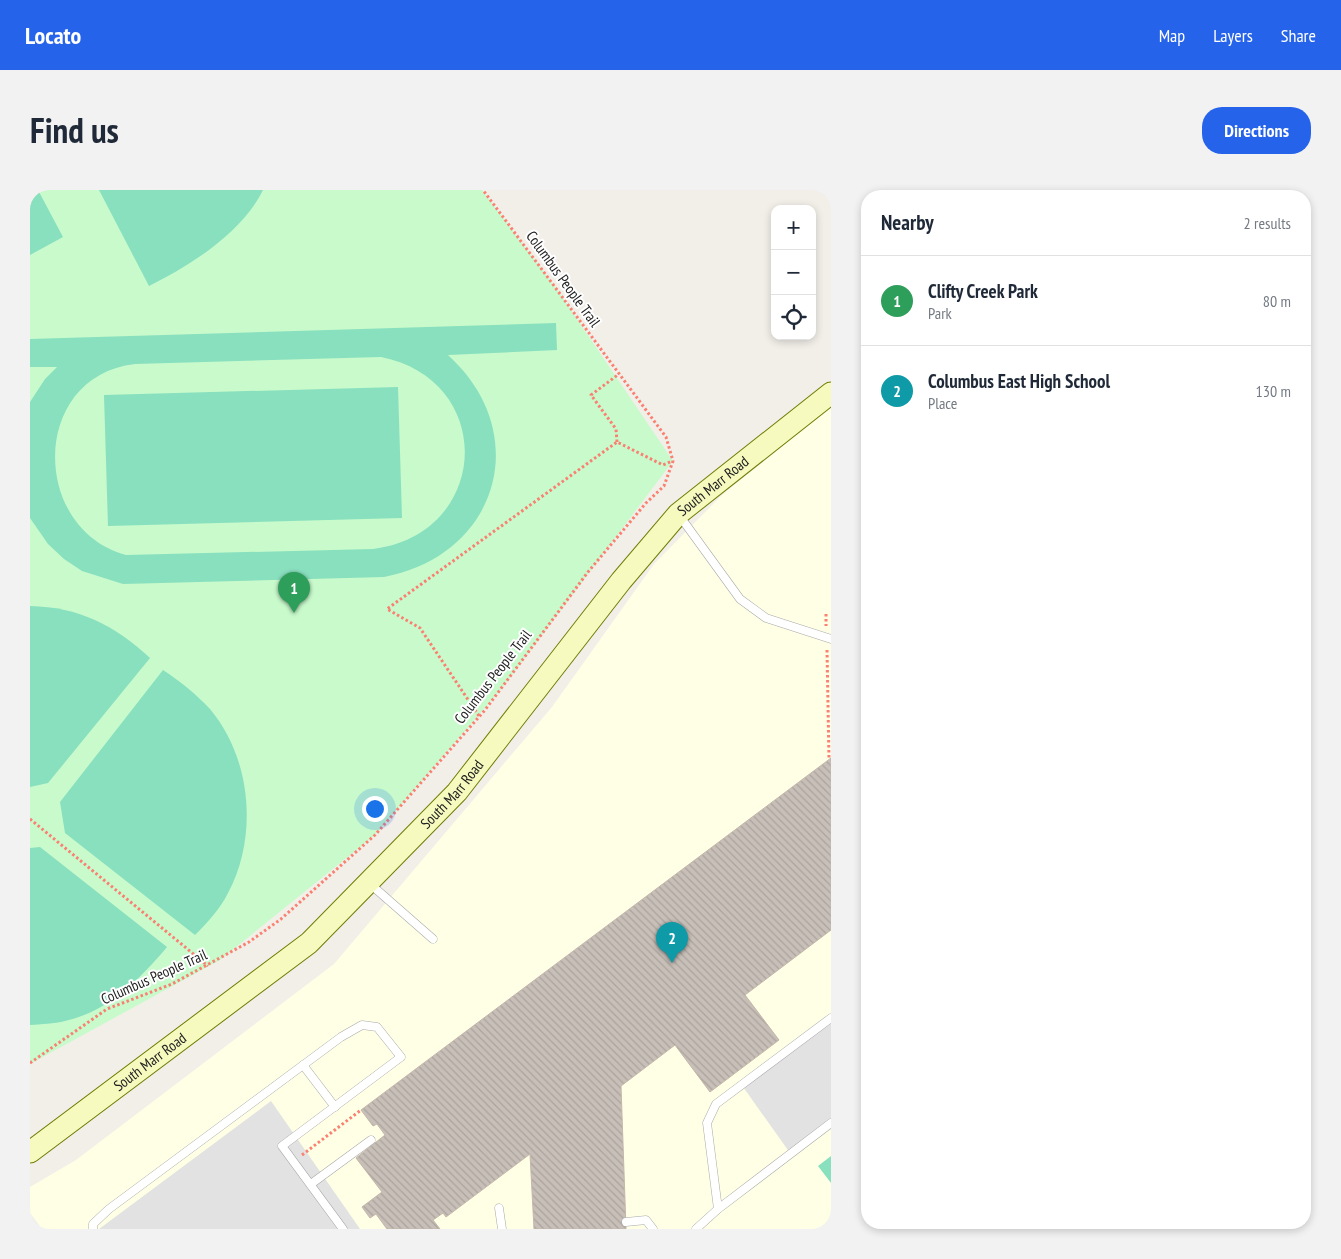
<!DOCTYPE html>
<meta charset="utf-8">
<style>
:root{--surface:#fff;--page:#f2f2f3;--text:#1f2937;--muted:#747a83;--line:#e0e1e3;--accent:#2563eb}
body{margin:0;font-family:"PT Sans Narrow",sans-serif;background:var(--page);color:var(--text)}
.controls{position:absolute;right:15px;top:15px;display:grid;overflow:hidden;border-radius:10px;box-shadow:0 2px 8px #0003}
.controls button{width:45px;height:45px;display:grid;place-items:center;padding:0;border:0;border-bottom:1px solid var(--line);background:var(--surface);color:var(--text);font:25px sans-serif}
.you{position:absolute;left:344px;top:618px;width:18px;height:18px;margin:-12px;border:4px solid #fff;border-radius:50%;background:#1a73e8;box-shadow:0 0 0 8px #1a73e833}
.badge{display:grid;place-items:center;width:32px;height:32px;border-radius:50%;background:var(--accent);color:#fff;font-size:16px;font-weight:700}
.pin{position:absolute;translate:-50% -41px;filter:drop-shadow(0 1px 2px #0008)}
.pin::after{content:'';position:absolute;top:26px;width:18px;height:15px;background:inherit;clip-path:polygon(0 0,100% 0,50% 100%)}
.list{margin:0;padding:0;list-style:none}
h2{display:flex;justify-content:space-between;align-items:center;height:65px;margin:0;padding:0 20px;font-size:21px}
h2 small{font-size:16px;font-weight:400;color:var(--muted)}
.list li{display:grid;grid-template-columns:32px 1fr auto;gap:15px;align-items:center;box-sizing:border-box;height:90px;padding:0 20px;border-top:1px solid var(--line)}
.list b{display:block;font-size:19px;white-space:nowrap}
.list p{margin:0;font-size:16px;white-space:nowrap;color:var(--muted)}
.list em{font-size:16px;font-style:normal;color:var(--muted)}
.icon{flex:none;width:28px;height:28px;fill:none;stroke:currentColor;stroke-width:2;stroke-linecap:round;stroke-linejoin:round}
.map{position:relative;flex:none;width:801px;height:1039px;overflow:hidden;border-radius:20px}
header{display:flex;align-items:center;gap:30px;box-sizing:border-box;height:70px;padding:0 25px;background:var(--accent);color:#fff}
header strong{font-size:24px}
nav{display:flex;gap:28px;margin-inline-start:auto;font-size:18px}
.intro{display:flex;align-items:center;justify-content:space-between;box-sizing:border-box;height:120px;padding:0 30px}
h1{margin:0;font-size:35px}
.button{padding:12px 22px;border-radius:20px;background:var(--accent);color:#fff;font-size:18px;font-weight:700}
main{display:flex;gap:30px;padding:0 30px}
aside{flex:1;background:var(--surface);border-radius:20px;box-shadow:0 2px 8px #0003}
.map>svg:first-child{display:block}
.education{fill:#ffffe5}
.park{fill:#c8facc}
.pitch{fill:#88e0be;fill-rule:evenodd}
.parking{fill:#e2e2e2}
.building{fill:url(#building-back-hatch);stroke:#c4b6ab}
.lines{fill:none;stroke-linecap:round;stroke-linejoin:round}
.lane-casing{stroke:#a9a9a9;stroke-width:9}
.secondary-casing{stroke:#707d05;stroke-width:23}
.path{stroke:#fa8072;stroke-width:3;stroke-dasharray:2.5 2.5;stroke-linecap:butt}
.lane{stroke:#fff;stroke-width:8}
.secondary{stroke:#f7fabf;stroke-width:21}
.labels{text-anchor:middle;stroke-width:4;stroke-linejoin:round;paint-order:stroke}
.street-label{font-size:15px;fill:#222;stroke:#fff}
</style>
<header>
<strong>Locato</strong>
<nav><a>Map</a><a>Layers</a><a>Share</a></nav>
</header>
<div class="intro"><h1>Find us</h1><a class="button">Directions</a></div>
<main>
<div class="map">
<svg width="801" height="1039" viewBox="0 0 801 1039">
<defs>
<pattern id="building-back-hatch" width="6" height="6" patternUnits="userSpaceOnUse" patternTransform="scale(1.25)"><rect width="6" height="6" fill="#c7bfb8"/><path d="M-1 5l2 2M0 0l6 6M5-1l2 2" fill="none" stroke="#aba49e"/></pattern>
</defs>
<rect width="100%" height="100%" fill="#f2efe9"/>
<path class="education" d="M 801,217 L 801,1039 L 12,1039 L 0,1023 L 0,997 L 46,970 L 304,774 L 522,517 L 624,374 L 692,305 Z"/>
<path class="park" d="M 0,0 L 452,0 L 526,98 L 643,271 L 472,498 L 345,645 L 190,770 L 0,874 Z"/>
<g class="pitch">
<path d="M 0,0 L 8,0 L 33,47 L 0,65 Z"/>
<path d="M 69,0 L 233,0 C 212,43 161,75 119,96 Z"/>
<path d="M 526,133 L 527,160 L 418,165 C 504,243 469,365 354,387 L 93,394 L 52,381 L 34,369 L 18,354 L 0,328 L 0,212 L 15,189 L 27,177 L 0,177 L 0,149 ZM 351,167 C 467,190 461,344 343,359 L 96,365 C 0,339 0,186 105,174 Z"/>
<path d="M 368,197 L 372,328 L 78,336 L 74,205 Z"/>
<path d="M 0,416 C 49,417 84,435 120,468 L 18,593 L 0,597 Z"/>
<path d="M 133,480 C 150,491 166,504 180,519 C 222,569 228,647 198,703 C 190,719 177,733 165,745 L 35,643 L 30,612 Z"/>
<path d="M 10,657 L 137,757 C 109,790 79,821 35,831 C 24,834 11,834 0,835 L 0,658 Z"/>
<path d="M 801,966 L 801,993 L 788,976 Z"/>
</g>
<g class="parking">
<path d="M 801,828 L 801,933 L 760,963 L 711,894 Z"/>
<path d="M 241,911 L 330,1039 L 69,1039 Z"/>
</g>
<path class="building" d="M 801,568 L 801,740 L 715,805 L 749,850 L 680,902 L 645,855 L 591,896 L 596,1039 L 504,1039 L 500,964 L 416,1027 L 413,1023 L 403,1030 L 410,1039 L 357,1039 L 346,1024 L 340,1028 L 332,1017 L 352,1002 L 326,968 L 355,945 L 347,934 L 343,936 L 331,920 Z"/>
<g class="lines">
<defs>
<g id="lane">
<path d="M 649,325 L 710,409 L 736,428 L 801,449"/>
<path d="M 339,693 L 403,749"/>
<path d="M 273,875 L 305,917"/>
<path d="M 281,994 L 341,950"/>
<path d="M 469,1018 L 472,1039"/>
<path d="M 688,1019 L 677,933 L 686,914 L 801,828"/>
<path d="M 596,1032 L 616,1030 L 623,1039"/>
<path d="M 63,1039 L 63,1034 L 79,1019 L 311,847 L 332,835 L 347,837 L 371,867 L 252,956 L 313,1039"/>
<path d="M 666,1039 L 688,1019 L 801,933"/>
</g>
<g id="secondary">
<path id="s1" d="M 0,962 L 279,753 L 427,602 L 591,391 L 648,324 L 801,203"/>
</g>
</defs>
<use href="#lane" class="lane-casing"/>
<use href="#secondary" class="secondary-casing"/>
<g class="path">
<path d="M 587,252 L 586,239 L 561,205 L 589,184"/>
<path d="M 796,424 L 796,436"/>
<path d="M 797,460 L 799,569"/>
<path d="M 449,526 L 390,438 L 357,419 L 587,252 L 633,275 L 642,271"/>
<path d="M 0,629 L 178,776"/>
<path d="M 0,873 L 77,819 L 142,794 L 219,752 L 251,729 L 345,645 L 455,520 L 558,382 L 616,313 L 634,296 L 643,271 L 636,247 L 453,0"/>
<path d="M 272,965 L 331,920"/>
</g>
<use href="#lane" class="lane"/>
<use href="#secondary" class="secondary"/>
</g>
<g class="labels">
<g class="street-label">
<text transform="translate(533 89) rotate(54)" y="5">Columbus People Trail</text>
<text dy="5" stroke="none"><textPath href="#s1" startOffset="960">South Marr Road</textPath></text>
<text transform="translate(463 487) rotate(-52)" y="5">Columbus People Trail</text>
<text dy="5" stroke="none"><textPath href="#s1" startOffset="555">South Marr Road</textPath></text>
<text transform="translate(124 787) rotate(-24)" y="5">Columbus People Trail</text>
<text dy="5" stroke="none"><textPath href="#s1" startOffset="150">South Marr Road</textPath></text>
</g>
</g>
</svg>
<div class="controls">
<button>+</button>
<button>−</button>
<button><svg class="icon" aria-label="locate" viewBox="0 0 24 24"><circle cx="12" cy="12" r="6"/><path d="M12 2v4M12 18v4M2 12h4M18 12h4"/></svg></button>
</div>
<div class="you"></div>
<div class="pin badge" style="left:264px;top:423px;background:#2e9e5b">1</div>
<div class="pin badge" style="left:642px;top:773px;background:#0f9aa8">2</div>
</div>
<aside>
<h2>Nearby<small>2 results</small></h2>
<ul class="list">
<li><span class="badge" style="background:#2e9e5b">1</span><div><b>Clifty Creek Park</b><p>Park</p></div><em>80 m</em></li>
<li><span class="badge" style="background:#0f9aa8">2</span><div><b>Columbus East High School</b><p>Place</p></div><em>130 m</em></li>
</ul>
</aside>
</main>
